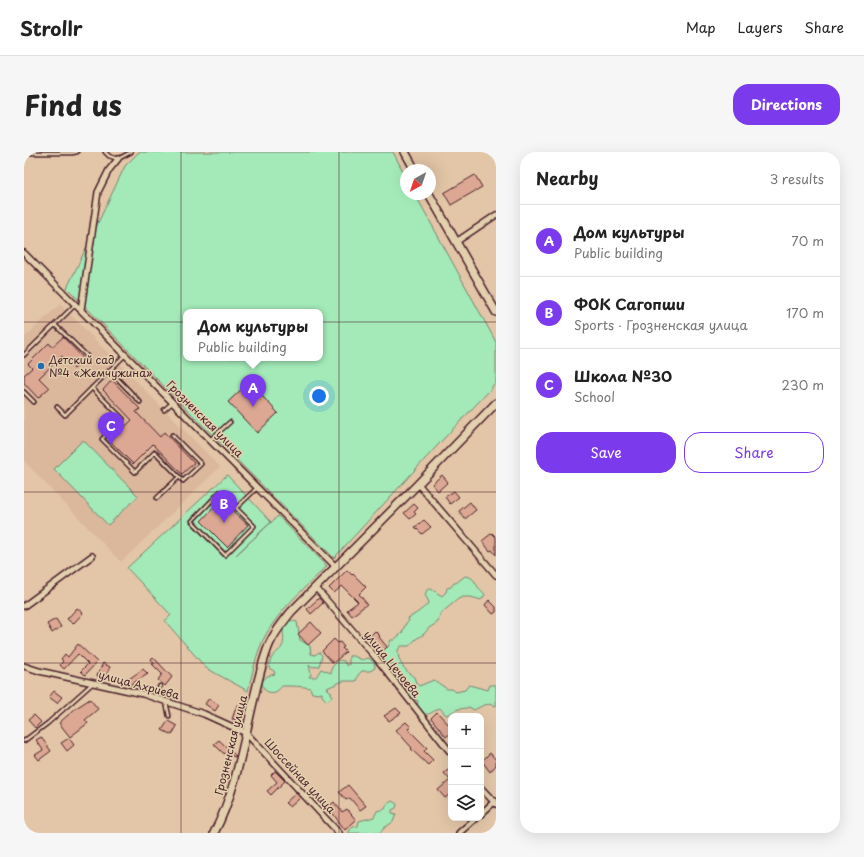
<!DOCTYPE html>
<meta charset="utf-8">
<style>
:root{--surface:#fff;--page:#f6f6f6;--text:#222;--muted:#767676;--line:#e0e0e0;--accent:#7c3aed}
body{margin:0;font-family:"Playpen Sans",sans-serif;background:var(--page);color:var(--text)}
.controls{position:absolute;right:12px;bottom:12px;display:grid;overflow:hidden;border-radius:8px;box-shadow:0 4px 16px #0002}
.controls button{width:36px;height:36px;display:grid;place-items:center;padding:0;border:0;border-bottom:1px solid var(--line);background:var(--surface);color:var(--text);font:20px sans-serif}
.compass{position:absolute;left:376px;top:12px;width:36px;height:36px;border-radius:50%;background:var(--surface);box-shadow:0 4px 16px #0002;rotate:220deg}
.you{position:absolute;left:295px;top:244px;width:14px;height:14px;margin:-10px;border:3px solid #fff;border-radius:50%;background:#1a73e8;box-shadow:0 0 0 6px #1a73e833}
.badge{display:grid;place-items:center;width:26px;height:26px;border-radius:50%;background:var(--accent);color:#fff;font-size:13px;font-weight:700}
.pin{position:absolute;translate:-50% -33px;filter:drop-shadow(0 1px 2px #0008)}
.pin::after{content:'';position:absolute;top:21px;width:14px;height:12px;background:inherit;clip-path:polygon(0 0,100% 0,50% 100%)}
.popup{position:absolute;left:159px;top:157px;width:140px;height:52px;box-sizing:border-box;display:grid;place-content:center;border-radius:8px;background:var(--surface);filter:drop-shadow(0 1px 3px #0005);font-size:13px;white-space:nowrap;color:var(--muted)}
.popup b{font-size:15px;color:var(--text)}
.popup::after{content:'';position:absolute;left:50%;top:100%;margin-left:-8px;border:8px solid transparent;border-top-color:var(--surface)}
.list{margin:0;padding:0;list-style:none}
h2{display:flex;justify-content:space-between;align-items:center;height:52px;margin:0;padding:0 16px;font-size:17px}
h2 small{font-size:13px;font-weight:400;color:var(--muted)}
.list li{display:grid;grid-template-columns:26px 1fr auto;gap:12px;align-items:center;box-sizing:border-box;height:72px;padding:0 16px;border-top:1px solid var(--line)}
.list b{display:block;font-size:15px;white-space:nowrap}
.list p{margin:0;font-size:13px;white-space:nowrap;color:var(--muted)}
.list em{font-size:13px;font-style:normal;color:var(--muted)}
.actions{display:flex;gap:8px;padding:12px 16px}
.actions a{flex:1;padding:9px 0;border:1px solid var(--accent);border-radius:16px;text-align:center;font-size:14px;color:var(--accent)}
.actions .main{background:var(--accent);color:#fff}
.icon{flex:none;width:22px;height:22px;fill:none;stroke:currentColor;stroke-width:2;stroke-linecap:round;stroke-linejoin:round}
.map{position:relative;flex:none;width:472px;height:681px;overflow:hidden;border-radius:16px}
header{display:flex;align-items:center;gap:24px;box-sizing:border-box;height:56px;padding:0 20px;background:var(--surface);border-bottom:1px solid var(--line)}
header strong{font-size:19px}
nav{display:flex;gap:22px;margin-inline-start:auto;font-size:14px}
.intro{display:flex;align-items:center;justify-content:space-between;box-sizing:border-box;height:96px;padding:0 24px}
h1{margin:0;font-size:28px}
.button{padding:10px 18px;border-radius:16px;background:var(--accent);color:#fff;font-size:14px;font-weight:700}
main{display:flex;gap:24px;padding:0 24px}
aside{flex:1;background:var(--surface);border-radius:16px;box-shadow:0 4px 16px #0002}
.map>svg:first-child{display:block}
.built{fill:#dbb79c}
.green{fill:#a3eab8;stroke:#768472;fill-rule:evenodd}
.building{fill:#dca793;stroke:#4a1f2b}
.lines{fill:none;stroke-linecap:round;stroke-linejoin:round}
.lane-casing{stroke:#4a1f2b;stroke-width:5.5}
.street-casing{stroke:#4a1f2b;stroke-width:8}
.secondary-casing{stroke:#4a1f2b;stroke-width:10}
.lane{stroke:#e3d0ae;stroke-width:2.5}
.street{stroke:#e3d0ae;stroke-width:5}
.secondary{stroke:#e3d0ae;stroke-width:7}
.grid{fill:none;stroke:#4a1f2b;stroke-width:1;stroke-opacity:0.55}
.poi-dot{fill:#1f6fb2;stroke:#e3d0ae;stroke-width:1.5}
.labels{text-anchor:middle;stroke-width:3;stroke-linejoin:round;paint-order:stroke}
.poi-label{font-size:11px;fill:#4a1f2b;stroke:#e3d0ae;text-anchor:start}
.street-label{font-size:11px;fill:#4a1f2b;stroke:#e3d0ae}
</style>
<header>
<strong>Strollr</strong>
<nav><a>Map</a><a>Layers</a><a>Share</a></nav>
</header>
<div class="intro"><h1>Find us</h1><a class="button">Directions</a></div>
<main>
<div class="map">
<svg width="472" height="681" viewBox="0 0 472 681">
<rect width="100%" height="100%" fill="#e3c6a7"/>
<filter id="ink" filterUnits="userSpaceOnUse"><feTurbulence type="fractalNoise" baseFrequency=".025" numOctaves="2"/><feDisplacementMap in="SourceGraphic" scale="8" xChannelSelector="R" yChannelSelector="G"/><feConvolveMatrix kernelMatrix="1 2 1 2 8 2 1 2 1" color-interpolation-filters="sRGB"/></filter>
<g filter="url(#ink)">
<path class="built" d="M 36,152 L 81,198 L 82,198 L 196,315 L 97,410 L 0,309 L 0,186 Z"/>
<g class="green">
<path d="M 115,0 L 369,0 L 382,25 L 382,42 L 391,42 L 472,190 L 472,229 L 466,238 L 424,282 L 310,406 L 43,136 L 101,14 ZM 162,160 L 296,160 L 296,206 L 162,206 Z"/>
<path d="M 59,288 L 114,344 L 84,373 L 30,317 Z"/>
<path d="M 203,323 L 247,370 L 212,403 L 254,364 L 303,414 C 281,436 253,459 239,488 C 232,503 228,523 224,539 L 182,516 L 141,469 L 147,463 L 103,416 Z"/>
<path d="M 441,424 C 451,426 449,428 454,435 C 456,438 459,439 461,443 L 457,448 L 447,445 L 439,445 L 434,447 L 416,462 L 414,470 L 405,476 L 400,482 L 392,487 L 385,494 L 377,494 L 374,498 C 373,509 381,519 390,525 L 392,531 L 395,534 L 410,528 L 423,537 L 428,537 L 432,540 L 441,538 L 445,533 L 464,538 L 466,533 L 472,533 L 472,554 C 463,550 458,554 450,558 L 445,555 C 441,557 438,556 435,557 C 430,558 427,562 422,563 L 416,556 C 405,561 402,568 393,554 L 394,549 L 385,545 L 383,537 L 359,510 L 356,505 C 357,499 358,497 364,495 L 367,488 L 370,488 L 378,481 L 382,471 L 385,469 L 384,466 C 389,464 402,455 405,450 L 401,443 L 403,438 L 407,437 L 418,444 L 422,440 L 423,436 L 427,435 L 430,431 L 432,431 Z"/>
<path d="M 266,468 L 273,470 L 276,488 L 286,494 L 287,502 L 291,503 L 295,500 L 298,504 L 295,514 L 289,515 L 285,513 L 287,522 L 285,525 L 292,525 L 297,517 L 307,521 L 308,515 L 315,508 L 320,509 L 322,513 L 325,513 L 325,504 L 330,504 L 338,508 L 344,506 L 350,510 L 351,516 L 346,519 L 338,519 L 334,523 L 332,529 L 319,529 L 303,536 L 307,540 L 308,545 L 303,549 L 298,544 L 298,541 L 294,542 L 288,541 L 286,536 C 278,534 267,534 258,534 C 256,536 254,539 251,540 C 239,544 230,525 251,522 L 250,519 L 245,516 C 246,500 257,501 259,492 C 262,482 254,477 266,468 Z"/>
<path d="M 368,649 L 373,652 L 372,656 L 368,658 L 368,661 L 372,662 L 369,670 L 360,676 L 356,681 L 325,681 L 325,679 L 329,675 L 334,674 L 335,669 L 350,665 L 353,659 L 361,657 L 363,652 Z"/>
</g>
<g class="building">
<path d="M 451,23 L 458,35 L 427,53 L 420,41 Z"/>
<path d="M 39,185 L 60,207 L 50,217 L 38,204 L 15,226 L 25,236 L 14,246 L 0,231 L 0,223 L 8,216 L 4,212 L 25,191 L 28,195 Z"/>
<path d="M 88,228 L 116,257 L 112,260 L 136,285 L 140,280 L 170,311 L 158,322 L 129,292 L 109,312 L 86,289 L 108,268 L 79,238 Z"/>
<path d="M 225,230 L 254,261 L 233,281 L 204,250 Z"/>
<path d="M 418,323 L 424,330 L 414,339 L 408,332 Z"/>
<path d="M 430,339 L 435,345 L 426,352 L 421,345 Z"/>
<path d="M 197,348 L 224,373 L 203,395 L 177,369 Z"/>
<path d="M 446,350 L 452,358 L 441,367 L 435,359 Z"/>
<path d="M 390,352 L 394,356 L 390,360 L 392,362 L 386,367 L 380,361 Z"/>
<path d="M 400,368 L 407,375 L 398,382 L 391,375 Z"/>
<path d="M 468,381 L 472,385 L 472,403 L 468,398 L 466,399 L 458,389 Z"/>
<path d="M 323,418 L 328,423 L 329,422 L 342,435 L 335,442 L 343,452 L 328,464 L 323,458 L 334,450 L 318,434 L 310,441 L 305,436 Z"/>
<path d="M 295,446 L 299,451 L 287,462 L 283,457 Z"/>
<path d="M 465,448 L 472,455 L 472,460 L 469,462 L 461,453 Z"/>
<path d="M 53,456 L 59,461 L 49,472 L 43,467 Z"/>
<path d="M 32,467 L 37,475 L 28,481 L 23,472 Z"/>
<path d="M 287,470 L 297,481 L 284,493 L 274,482 Z"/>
<path d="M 351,479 L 356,484 L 355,485 L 363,495 L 359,499 L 346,484 Z"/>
<path d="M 310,487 L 314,491 L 316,490 L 320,495 L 318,496 L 322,500 L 309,511 L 298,499 Z"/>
<path d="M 54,492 L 73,510 L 61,523 L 57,519 L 64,512 L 54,502 L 40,517 L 36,513 L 39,509 L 37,507 L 41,502 L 44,505 Z"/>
<path d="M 129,505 L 148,525 L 141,534 L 134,528 L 138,522 L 128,512 L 130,512 L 127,507 Z"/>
<path d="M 79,511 L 86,515 L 81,527 L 73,524 Z"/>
<path d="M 119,517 L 124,522 L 106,533 L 102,529 Z"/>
<path d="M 30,539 L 38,545 L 33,551 L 25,545 Z"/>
<path d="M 185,546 L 195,553 L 191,559 L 181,552 Z"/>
<path d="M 66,547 L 74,557 L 61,568 L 64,571 L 46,585 L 35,571 L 52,556 Z"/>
<path d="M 213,553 L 218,555 L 214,568 L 208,567 Z"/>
<path d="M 372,556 L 377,561 L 365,569 L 360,564 Z"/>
<path d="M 413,560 L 427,575 L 427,581 L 422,585 L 407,566 Z"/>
<path d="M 10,563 L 17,570 L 11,576 L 4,568 Z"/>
<path d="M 144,569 L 153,574 L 148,583 L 138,578 Z"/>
<path d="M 382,570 L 387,575 L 384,577 L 403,596 L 400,599 L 409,608 L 404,613 L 387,597 L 388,596 L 372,578 Z"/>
<path d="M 17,585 L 27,599 L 15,608 L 11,603 L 19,598 L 12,588 Z"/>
<path d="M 45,586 L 50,593 L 43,599 L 37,591 Z"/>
<path d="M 195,588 L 212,604 L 211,605 L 199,601 L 190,592 Z"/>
<path d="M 466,601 L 472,608 L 472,613 L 466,620 L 458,609 Z"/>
<path d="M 427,616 L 427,641 L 421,646 L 414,638 L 426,628 L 420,621 Z"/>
<path d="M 251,619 L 261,629 L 247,643 L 243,639 L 253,630 L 247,623 Z"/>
<path d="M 324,633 L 342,654 L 336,658 L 326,646 L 322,648 L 315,640 Z"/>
<path d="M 272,641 L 276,646 L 266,655 L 261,651 Z"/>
<path d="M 310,650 L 318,660 L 323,657 L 332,668 L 321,678 L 304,655 Z"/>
</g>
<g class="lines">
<defs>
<g id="lane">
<path d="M 81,0 L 85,4 L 94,7 L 107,0"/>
<path d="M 0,1 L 48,1 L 53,0"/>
<path d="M 31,173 L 63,204"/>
<path d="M 0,203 L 51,153"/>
<path d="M 101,203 L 68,236 L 99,267 L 78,287 L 111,320 L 131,300 L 159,329 L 177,312 L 148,283"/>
<path d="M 86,219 L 116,250"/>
<path d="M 0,240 L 10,250"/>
<path d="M 33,255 L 41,263 L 68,236"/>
<path d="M 140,258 L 148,251"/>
<path d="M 186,288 L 206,270"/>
<path d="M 196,340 L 230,374 L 201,403 L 168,369 Z"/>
<path d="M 133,346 L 155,325"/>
<path d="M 212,356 L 233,336"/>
<path d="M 131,545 L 136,534"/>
<path d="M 142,550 L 145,564"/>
<path d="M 0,589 L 24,571 L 69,531"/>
</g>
<g id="street">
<path d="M 432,90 L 472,63"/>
<path d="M 0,101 L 312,415"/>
<path d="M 57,158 L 74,40 L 85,18 L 94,7"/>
<path d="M 394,332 L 472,423"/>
<path d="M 292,436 L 353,507 L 427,601"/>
<path d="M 0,454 L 68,404"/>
<path d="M 0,514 L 15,519 L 119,542 L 180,562 L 222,581 L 315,681"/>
<path d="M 457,636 L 472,652"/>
<path d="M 457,662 L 471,649"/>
<path d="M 435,681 L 452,666"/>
</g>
<g id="secondary">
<path d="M 381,0 L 391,18"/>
<path d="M 405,42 L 472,160"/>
<path d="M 190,681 C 212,639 219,592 230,546 C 234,529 238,510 245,493 C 250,481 259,470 267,460 L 394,332 L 472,251"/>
</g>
</defs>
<use href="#lane" class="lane-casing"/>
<use href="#street" class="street-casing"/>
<use href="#secondary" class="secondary-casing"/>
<use href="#lane" class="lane"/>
<use href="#street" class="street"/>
<use href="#secondary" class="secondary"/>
</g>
</g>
<path class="grid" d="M 157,0 L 157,681M 315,0 L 315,681M 0,170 L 472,170M 0,340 L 472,340M 0,511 L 472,511"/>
<circle class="poi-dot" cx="17" cy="214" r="4"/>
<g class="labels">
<g class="poi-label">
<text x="25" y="212">Детский сад<tspan x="25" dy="13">№4 «Жемчужина»</tspan></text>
</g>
<g class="street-label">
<text transform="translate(181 267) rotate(45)" y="4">Грозненская улица</text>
<text transform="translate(368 512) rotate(51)" y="4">улица Цечоева</text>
<text transform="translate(115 533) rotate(15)" y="4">улица Ахриева</text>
<text transform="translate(207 593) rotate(-76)" y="4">Грозненская улица</text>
<text transform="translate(276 624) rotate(47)" y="4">Шоссейная улица</text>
</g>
</g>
</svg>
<div class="controls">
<button>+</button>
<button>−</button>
<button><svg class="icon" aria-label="layers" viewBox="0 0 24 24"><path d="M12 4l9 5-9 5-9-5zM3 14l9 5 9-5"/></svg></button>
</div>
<svg class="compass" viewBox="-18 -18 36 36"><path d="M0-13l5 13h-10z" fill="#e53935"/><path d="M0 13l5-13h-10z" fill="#767676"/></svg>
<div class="you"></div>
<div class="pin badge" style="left:229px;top:255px">A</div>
<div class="popup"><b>Дом культуры</b>Public building</div>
<div class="pin badge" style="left:200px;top:371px">B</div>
<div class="pin badge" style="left:87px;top:293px">C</div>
</div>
<aside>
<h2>Nearby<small>3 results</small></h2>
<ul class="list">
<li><span class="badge">A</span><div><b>Дом культуры</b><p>Public building</p></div><em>70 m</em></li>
<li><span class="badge">B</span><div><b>ФОК Сагопши</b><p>Sports · Грозненская улица</p></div><em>170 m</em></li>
<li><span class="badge">C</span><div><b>Школа №30</b><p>School</p></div><em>230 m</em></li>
</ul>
<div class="actions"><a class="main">Save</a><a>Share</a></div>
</aside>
</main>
